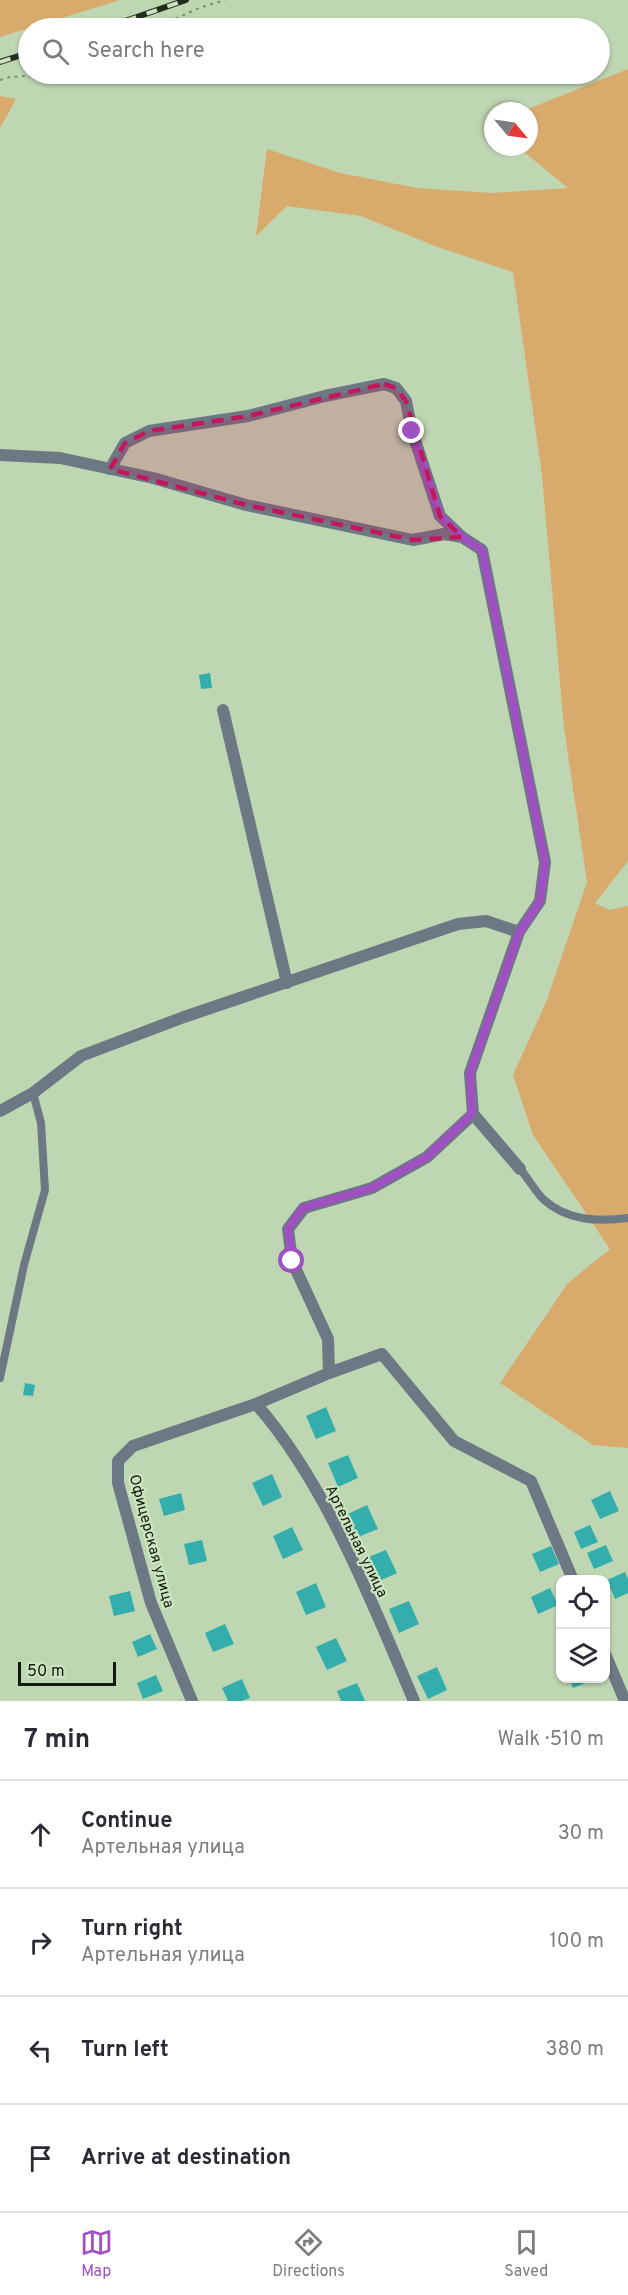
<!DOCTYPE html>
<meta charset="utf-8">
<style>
:root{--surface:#fff;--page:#f2f2f3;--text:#2b2b33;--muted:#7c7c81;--line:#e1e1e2;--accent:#9f50c1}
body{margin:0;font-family:Overpass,sans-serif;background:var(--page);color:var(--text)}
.controls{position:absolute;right:18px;bottom:18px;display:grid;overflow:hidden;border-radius:12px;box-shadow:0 2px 4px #0004}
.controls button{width:54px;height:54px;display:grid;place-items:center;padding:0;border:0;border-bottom:2px solid var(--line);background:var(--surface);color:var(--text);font:30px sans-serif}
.compass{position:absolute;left:484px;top:102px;width:54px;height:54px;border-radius:50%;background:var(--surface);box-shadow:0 2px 4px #0004;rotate:119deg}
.scale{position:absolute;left:18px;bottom:15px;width:98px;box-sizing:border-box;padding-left:6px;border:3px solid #131b0e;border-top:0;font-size:16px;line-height:21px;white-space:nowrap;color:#131b0e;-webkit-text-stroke:4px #cce4bf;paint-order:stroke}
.stop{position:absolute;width:18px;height:18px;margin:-14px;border:4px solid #9f50c1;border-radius:50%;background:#fff}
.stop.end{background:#9f50c1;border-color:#fff;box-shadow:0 2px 6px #0008}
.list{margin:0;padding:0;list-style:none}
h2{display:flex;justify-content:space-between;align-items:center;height:78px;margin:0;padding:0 24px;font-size:26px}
h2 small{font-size:20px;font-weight:400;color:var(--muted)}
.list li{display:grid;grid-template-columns:39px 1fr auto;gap:18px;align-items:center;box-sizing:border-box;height:108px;padding:0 24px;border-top:2px solid var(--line)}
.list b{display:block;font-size:22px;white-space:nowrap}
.list p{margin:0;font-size:20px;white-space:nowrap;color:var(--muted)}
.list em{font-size:20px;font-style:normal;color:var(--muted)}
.icon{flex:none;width:33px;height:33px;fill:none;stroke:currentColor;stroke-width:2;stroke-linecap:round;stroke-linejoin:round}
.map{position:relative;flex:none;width:628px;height:1701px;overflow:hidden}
.search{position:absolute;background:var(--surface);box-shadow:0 2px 4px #0004;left:18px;right:18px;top:18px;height:66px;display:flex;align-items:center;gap:15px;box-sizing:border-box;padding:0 21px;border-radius:33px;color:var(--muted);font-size:22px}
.sheet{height:510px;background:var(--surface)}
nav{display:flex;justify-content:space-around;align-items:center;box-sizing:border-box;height:84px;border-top:2px solid var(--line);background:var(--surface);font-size:16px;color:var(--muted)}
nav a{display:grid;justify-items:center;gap:3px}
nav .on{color:var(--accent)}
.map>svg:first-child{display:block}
.green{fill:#d8aa6b}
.building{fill:#33aead}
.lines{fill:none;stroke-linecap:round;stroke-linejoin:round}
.path{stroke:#7c8d72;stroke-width:2;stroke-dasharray:3 4.5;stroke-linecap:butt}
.lane{stroke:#6d7885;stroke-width:8}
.street{stroke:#6d7885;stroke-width:12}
.rail-casing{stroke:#242e1f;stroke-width:6}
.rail{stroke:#cce4bf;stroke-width:4;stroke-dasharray:11;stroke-linecap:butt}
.route{stroke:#9f50c1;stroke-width:8}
.marked{fill:#c2185b;fill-opacity:0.2;stroke:#c2185b;stroke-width:4.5;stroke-dasharray:12 8;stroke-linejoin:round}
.labels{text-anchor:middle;stroke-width:4.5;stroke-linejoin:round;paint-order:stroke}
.street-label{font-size:15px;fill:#131b0e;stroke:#cce4bf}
</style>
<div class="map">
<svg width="628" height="1701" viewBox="0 0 628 1701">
<rect width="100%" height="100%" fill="#bfd6b2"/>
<g class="green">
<path d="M 0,0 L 120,0 L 0,37 Z"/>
<path d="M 628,69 L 628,861 L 595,903 L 609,910 L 628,906 L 628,1448 L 593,1445 L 500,1383 L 568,1283 L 610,1249 L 533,1135 L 513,1075 L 547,1000 L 587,882 L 564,728 L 542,475 L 513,272 L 435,246 L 361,216 L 287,206 L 256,236 L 267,149 L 340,173 L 417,188 L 492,193 L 568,188 L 518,147 L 529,147 L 529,111 L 523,111 Z"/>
<path d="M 0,96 L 16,99 L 0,128 Z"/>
</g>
<g class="building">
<path d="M 210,673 L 212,688 L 201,689 L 199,675 Z"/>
<path d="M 25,1383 L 35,1385 L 33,1396 L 23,1395 Z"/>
<path d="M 326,1407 L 336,1431 L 316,1439 L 306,1416 Z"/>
<path d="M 348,1455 L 358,1478 L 338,1487 L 328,1463 Z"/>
<path d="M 272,1474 L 282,1497 L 263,1506 L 252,1483 Z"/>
<path d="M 610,1491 L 619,1511 L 600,1519 L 591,1500 Z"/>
<path d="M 181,1493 L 185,1510 L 164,1516 L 159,1499 Z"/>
<path d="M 367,1505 L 378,1529 L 358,1537 L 348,1514 Z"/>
<path d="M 590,1525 L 598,1542 L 581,1549 L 574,1532 Z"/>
<path d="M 292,1527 L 303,1550 L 283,1559 L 273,1536 Z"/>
<path d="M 202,1540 L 207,1561 L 189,1565 L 184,1544 Z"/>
<path d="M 606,1545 L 613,1561 L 594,1569 L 587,1553 Z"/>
<path d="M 551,1546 L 559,1564 L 540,1572 L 532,1554 Z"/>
<path d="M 386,1550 L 397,1573 L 377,1582 L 366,1558 Z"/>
<path d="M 625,1572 L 628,1579 L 628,1593 L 615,1599 L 607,1580 Z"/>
<path d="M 316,1583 L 326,1607 L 306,1615 L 296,1592 Z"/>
<path d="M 550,1588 L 558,1605 L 538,1614 L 531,1597 Z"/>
<path d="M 130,1591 L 135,1611 L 114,1616 L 109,1596 Z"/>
<path d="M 409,1601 L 419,1624 L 399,1633 L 389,1609 Z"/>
<path d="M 225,1624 L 234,1644 L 213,1652 L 205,1633 Z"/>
<path d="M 150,1634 L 157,1649 L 138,1657 L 132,1642 Z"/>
<path d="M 336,1638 L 347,1661 L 327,1670 L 316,1647 Z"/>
<path d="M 437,1667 L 447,1690 L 428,1699 L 417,1676 Z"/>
<path d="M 156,1675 L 163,1691 L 143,1699 L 137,1683 Z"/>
<path d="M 569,1678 L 589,1678 L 590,1681 L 573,1688 Z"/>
<path d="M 242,1679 L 250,1698 L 242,1701 L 228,1701 L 222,1688 Z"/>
<path d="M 357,1683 L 365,1701 L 341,1701 L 337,1691 Z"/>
</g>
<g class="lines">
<g class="path">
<path d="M 155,28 L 199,8 L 225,0"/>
<path d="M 0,80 L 10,77 L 53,74"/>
</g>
<g class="lane">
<path d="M 520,1169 C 528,1178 535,1191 543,1199 C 567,1221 598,1222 628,1218"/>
<path d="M 0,1378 L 24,1265 L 45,1190 L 41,1123 L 33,1093"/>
</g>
<g class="street">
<path d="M 0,455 L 60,458 L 153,478 L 246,505 L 413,540 L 444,534 L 462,537 L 482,550 L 545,862 L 540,901 L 519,932 L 470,1073 L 473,1114 L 520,1169"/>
<path d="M 110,469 L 125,443 L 149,431 L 248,416 L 325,396 L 384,384 L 396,388 L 406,401 L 412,431 L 440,516 L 461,536"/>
<path d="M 223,710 L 287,983"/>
<path d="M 0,1111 L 33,1093 L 81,1056 L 184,1017 L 458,924 L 486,921 L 519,932"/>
<path d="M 329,1373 L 328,1339 L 292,1261 L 288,1229 L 304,1208 L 372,1188 L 427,1157 L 473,1114"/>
<path d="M 256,1404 C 326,1483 373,1605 414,1701"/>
<path d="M 606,1656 L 625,1701"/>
<path d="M 192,1701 L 151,1603 L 118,1483 L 118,1461 L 133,1446 L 256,1404 L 329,1373 L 382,1354 L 454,1441 L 531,1481 L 573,1580"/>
</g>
<defs>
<g id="rail">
<path d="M 105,28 L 186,0"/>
<path d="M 0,62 L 28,53"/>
</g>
</defs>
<use href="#rail" class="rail-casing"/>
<use href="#rail" class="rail"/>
</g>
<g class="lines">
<path class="route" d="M 292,1261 L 288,1229 L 303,1208 L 372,1188 L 427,1157 L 472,1114 L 470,1073 L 519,933 L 540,901 L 545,862 L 482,550 L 462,537 L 440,516 L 412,431"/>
</g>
<path class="marked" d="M 384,384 L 396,388 L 406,401 L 440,516 L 462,537 L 413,540 L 246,505 L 110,469 L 125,443 L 149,431 L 248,416 Z"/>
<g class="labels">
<g class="street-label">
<text transform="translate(152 1541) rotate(75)" y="5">Офицерская улица</text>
<text transform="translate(357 1541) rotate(64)" y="5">Артельная улица</text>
</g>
</g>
</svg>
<div class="controls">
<button><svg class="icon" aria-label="locate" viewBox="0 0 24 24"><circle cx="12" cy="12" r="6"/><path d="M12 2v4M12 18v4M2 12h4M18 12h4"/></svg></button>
<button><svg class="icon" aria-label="layers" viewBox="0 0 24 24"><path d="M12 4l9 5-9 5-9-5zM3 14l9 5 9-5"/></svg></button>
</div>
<svg class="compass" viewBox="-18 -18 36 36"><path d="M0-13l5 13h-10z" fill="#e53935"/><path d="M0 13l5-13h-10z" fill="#7c7c81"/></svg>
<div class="scale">50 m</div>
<div class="stop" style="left:292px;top:1261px"></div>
<div class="stop end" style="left:412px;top:431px"></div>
<div class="search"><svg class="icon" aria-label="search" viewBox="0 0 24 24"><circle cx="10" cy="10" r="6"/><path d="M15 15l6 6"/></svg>Search here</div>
</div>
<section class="sheet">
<h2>7 min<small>Walk · 510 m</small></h2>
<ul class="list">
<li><svg class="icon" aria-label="ahead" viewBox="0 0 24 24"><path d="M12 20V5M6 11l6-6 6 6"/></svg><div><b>Continue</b><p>Артельная улица</p></div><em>30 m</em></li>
<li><svg class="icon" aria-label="right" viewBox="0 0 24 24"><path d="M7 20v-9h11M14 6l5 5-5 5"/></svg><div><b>Turn right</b><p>Артельная улица</p></div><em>100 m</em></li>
<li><svg class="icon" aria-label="left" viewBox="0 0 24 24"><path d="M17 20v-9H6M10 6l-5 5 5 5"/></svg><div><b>Turn left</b></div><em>380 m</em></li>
<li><svg class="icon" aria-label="arrive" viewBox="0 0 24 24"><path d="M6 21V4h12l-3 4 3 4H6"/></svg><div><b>Arrive at destination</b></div></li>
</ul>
</section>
<nav>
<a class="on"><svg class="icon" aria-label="map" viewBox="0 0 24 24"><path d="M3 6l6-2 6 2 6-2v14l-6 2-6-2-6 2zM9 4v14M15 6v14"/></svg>Map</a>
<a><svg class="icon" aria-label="directions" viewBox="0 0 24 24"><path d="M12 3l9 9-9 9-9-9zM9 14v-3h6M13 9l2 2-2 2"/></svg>Directions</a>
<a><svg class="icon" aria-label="saved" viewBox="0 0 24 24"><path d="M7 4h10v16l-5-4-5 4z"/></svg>Saved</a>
</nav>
